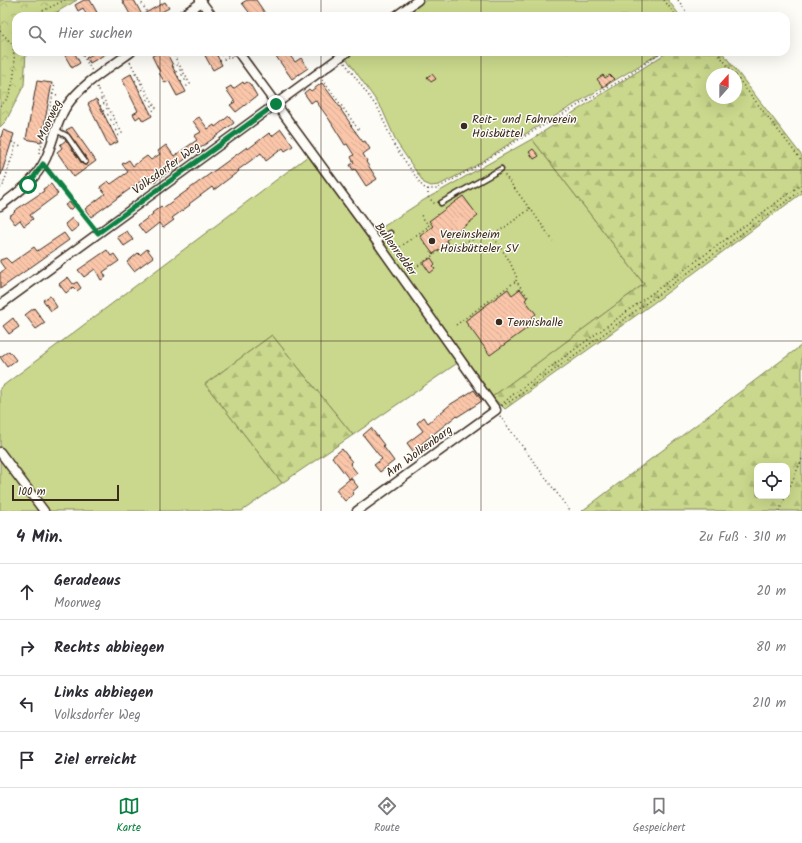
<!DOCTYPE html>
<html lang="de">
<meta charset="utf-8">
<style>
:root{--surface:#fff;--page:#f2f2f3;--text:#2b2b33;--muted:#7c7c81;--line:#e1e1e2;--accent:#0b8043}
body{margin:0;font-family:Kalam,sans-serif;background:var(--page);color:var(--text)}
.controls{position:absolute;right:12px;bottom:12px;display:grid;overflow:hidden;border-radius:8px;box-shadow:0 4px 16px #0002}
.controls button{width:36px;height:36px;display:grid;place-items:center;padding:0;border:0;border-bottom:1px solid var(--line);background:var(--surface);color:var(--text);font:20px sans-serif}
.compass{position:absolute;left:706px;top:68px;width:36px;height:36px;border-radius:50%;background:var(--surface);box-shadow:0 4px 16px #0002;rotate:21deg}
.scale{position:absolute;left:12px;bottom:10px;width:107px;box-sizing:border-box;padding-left:4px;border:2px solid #3b2a1e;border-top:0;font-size:11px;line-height:14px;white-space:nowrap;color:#3b2a1e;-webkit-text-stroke:3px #fdfcf7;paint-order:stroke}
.stop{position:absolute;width:12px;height:12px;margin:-9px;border:3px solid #0b8043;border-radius:50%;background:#fff}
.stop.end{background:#0b8043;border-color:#fff;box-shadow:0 1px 4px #0008}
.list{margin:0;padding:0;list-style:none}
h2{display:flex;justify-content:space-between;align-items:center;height:52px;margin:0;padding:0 16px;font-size:17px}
h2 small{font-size:13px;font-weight:400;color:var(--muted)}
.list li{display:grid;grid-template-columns:26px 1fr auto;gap:12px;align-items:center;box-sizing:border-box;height:56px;padding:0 16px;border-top:1px solid var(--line)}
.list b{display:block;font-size:15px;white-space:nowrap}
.list p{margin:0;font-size:13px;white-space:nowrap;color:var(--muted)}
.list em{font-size:13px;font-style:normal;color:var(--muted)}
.icon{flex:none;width:22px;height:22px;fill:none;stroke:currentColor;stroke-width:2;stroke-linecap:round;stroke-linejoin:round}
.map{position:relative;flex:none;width:802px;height:511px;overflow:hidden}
.search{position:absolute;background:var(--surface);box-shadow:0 4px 16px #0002;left:12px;right:12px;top:12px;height:44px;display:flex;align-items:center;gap:10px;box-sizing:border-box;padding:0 14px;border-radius:12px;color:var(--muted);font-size:15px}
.sheet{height:276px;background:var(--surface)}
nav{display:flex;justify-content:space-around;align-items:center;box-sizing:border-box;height:56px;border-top:1px solid var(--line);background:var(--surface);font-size:11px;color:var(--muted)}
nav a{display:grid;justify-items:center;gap:2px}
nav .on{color:var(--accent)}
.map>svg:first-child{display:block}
.grass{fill:#c9d88c;stroke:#828155}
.forest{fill:url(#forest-firs);stroke:#828155;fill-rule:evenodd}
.park{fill:url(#park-crowns);stroke:#828155}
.building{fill:url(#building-back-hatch);stroke:#3b2a1e}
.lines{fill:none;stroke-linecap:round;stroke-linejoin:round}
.service-casing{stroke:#3b2a1e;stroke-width:7}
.minor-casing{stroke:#3b2a1e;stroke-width:11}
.path{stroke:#3b2a1e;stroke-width:1.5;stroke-dasharray:1 3;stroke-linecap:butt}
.service{stroke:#fdfcf7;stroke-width:4}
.minor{stroke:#fdfcf7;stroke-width:8}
.route{stroke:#0b8043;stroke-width:5}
.grid{fill:none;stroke:#3b2a1e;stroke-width:1;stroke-opacity:0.55}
.poi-dot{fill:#3b2a1e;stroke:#fdfcf7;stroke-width:1.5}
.labels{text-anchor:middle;stroke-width:3;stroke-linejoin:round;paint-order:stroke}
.poi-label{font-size:12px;fill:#3b2a1e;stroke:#fdfcf7;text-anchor:start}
.street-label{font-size:12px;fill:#3b2a1e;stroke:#fdfcf7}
</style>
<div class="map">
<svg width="802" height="511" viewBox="0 0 802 511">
<defs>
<pattern id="forest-firs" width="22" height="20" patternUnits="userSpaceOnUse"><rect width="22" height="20" fill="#c9d88c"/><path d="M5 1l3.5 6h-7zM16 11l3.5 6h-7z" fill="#aeba78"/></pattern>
<pattern id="park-crowns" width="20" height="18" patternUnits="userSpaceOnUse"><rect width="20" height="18" fill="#c9d88c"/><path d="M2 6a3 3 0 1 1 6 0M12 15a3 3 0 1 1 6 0" fill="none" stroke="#aeba78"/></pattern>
<pattern id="building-back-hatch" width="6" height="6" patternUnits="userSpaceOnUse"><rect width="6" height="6" fill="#fac6aa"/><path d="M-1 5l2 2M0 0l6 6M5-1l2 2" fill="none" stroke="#d7aa92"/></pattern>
</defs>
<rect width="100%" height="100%" fill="#fdfcf7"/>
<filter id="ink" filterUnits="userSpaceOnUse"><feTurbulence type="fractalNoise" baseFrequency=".025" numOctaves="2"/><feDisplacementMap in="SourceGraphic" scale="8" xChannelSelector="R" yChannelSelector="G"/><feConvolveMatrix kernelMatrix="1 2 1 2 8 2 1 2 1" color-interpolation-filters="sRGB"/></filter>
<g filter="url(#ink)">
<g class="grass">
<path d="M 426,0 L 668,0 L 680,16 L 404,16 Z"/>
<path d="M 355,52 L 662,52 L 512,142 L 472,168 L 439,185 L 431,186 L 424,183 L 397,143 L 382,109 L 346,58 Z"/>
<path d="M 532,139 L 644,284 L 571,338 L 492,397 L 375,232 L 424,200 Z"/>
<path d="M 308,156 L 459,362 L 353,435 L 272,335 L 205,384 L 282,483 L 242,511 L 0,511 L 0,388 Z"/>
</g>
<g class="forest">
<path d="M 668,52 L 722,52 L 802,156 L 802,193 L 652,304 L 505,409 L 492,397 L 571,338 L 644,284 L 532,139 ZM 712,74 L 736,74 L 736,98 L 712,98 Z"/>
<path d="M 272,335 L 353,435 L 282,483 L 205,384 Z"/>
<path d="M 802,345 L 802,511 L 582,511 ZM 757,466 L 787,466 L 787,496 L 757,496 Z"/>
</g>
<path class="park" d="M 0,0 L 77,0 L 50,16 L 16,16 L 16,52 L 26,52 L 24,85 L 6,121 L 0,127 Z"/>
<g class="building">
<path d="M 84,0 L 90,0 L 99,16 L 87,16 L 83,8 L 78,11 L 75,5 Z"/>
<path d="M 122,0 L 134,0 L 142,15 L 165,2 L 169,8 L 154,16 L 131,16 Z"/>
<path d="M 247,0 L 256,0 L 267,16 L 252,16 L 242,3 Z"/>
<path d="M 63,52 L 74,52 L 80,63 L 72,68 Z"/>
<path d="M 96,52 L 109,52 L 90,63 L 86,58 Z"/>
<path d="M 160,52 L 166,52 L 173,65 L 172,66 L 186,92 L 177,96 L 169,81 L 165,83 L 159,73 L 160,72 L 152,56 Z"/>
<path d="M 203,52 L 215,52 L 222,65 L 213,70 Z"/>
<path d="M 273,52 L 287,52 L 295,62 L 301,58 L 308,68 L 292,79 Z"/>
<path d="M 131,74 L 152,116 L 143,121 L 140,116 L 136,119 L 133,114 L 138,111 L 122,79 Z"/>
<path d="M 432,74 L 436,79 L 431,82 L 427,77 Z"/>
<path d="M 603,75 L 605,78 L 610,75 L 614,79 L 603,87 L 597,79 Z"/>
<path d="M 37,81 L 52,83 L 41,142 L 26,139 Z"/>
<path d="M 243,82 L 244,84 L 247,82 L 250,84 L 257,96 L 236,112 L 230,105 L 235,102 L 226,89 L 231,86 L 233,89 Z"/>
<path d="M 322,83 L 342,110 L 341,110 L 350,123 L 349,123 L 363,142 L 365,141 L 370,149 L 363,154 L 367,161 L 366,162 L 377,179 L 366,186 L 355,169 L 353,170 L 350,165 L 354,163 L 351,157 L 354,155 L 347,144 L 345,145 L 329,119 L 315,100 L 311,103 L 304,93 L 309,89 L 311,91 Z"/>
<path d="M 96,99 L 118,142 L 109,146 L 88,104 Z"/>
<path d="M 229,116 L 234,123 L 153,183 L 148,176 L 91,217 L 85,209 L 105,194 L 100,187 L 108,181 L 111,184 L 128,172 L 122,164 L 129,160 L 133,166 L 147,156 L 151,160 L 160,154 L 158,151 L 166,145 L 174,156 L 197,140 L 194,136 L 201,132 L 193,121 L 199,117 L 208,129 L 214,125 L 215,127 Z"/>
<path d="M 72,127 L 96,161 L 74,177 L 57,152 L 62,148 L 60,145 L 66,140 L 82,164 L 86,165 L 88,164 L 88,160 L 66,130 Z"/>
<path d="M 281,129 L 293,146 L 285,151 L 283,148 L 266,161 L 261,153 L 238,170 L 239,171 L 223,183 L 214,190 L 212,187 L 189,204 L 190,205 L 172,218 L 174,220 L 163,228 L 159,223 L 145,234 L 138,225 L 153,214 L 152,213 L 161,206 L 163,208 L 247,147 L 248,149 L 269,133 L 272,136 Z"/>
<path d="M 3,130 L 14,134 L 1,175 L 0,175 L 0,141 Z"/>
<path d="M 533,149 L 539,156 L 534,159 L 529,152 Z"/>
<path d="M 51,184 L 58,194 L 30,215 L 33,219 L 24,226 L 20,220 L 15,224 L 9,216 L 15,212 L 14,211 L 44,191 L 43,189 Z"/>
<path d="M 463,196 L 478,216 L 446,240 L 448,244 L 433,254 L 420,236 L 433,226 L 429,221 Z"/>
<path d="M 70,202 L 74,207 L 69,210 L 65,205 Z"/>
<path d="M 72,218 L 79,226 L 71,232 L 65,224 Z"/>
<path d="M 127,231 L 133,240 L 124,246 L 117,237 Z"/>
<path d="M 64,233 L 69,240 L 0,289 L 0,273 L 5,269 L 0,262 L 0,260 L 6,258 L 11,263 L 34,247 L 37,251 Z"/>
<path d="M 147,249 L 153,257 L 134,271 L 127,262 L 138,253 L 140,255 Z"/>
<path d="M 107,250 L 111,256 L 114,254 L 119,261 L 103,272 L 106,277 L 101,280 L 95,269 L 84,277 L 78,270 Z"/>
<path d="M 431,258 L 435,264 L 433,266 L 435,269 L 430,273 L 423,263 Z"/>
<path d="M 68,277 L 73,284 L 77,282 L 81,288 L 77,291 L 73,287 L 66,293 L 59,284 Z"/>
<path d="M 508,289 L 512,295 L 520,289 L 527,298 L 525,300 L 536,314 L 530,319 L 533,324 L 490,355 L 465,321 Z"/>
<path d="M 50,296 L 57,307 L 51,311 L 43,300 Z"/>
<path d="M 34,308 L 45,323 L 36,329 L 25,315 Z"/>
<path d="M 13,318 L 19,327 L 9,334 L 3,326 Z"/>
<path d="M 9,351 L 16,360 L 7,367 L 0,357 Z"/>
<path d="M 474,390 L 482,401 L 457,417 L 456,416 L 421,444 L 424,448 L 415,454 L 407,443 L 423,431 L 417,423 L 424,417 L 428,423 L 451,404 Z"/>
<path d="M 371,428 L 384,445 L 383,446 L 394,461 L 380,472 L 374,465 L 382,459 L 363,435 Z"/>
<path d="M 342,449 L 352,462 L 350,464 L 357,473 L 349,479 L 332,457 Z"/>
<path d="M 351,478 L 358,487 L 352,492 L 354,494 L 345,501 L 336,490 Z"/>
</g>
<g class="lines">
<defs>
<g id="service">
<path d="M 56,130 L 67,136 L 85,162"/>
<path d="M 441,203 L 501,169"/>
<path d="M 377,242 L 390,233"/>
</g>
<g id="minor">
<path d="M 200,0 L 212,16"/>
<path d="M 181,16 L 202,2"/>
<path d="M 396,16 L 418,0"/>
<path d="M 238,52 L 377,242 L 496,410 L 357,511"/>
<path d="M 0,206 C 19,192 36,180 46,158 C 53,142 56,123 66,107 C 81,84 109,68 131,52"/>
<path d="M 0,305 L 347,52"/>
<path d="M 0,452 L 44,511"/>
</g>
</defs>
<use href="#service" class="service-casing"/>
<use href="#minor" class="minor-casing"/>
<g class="path">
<path d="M 140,0 L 149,16"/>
<path d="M 664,0 L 676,16"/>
<path d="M 678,0 L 689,16"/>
<path d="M 58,12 L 61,16"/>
<path d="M 32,16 L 65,0"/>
<path d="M 198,16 L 200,16"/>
<path d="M 0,31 L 13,45"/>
<path d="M 81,52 L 92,71"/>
<path d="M 172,52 L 190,84 L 184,88"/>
<path d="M 225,52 L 229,57 L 233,58"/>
<path d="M 717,52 L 734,74"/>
<path d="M 217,56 L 223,55 L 226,53"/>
<path d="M 220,61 L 229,57"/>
<path d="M 130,62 L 156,108 L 150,113"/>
<path d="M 345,63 L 379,110 L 394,145 L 418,180 L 423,187 L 428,189 L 436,189 L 472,169 L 508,146 L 625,78 L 661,52"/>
<path d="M 173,67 L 179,64"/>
<path d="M 176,72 L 182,69"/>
<path d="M 131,75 L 136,73"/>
<path d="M 736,76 L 802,161"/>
<path d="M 178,77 L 184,74"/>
<path d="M 322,80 L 331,91 L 358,129 L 355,132"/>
<path d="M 135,81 L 139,78"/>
<path d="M 181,82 L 187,79"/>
<path d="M 137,86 L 142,83"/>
<path d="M 97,87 L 122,133 L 116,137"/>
<path d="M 139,92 L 145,88"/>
<path d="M 52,94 L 58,95"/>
<path d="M 142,97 L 148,94"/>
<path d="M 97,101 L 103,98"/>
<path d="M 144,102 L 151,98"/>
<path d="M 0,106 L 8,98 L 13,82 L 15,65 L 13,45 L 16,38"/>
<path d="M 100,106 L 105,103"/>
<path d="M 147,108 L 154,104"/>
<path d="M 103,111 L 108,108"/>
<path d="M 104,117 L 111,113"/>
<path d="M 107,122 L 114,118"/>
<path d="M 351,126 L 354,123"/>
<path d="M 110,127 L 117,123"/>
<path d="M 113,133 L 119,129"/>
<path d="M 12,142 L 21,146"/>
<path d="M 39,153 L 46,130 L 55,83"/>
<path d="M 6,161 L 10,163"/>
<path d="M 48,170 L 95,228"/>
<path d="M 0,181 L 4,183"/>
<path d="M 0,188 L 3,186 L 16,144"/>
<path d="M 428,189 L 428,197 L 436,205"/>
<path d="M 530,208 L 553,241"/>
<path d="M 492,235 L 509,260 L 517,278 L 516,281 L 528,297"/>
<path d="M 400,247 L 429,226 L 420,214"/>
<path d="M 415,268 L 442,249 L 498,232 L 530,209 L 503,173"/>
<path d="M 456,325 L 516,281"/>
<path d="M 501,405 L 515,393 L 802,184"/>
<path d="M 502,406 L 517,397 L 802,190"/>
<path d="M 500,416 L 570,511"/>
<path d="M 787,493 L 802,459"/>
<path d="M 779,511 L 786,496"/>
</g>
<use href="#service" class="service"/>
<use href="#minor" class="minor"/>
</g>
</g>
<g class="lines" filter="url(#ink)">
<path class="route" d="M 28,185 L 43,164 L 98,233 L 276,104"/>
</g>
<path class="grid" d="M 160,0 L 160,16M 321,0 L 321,16M 481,0 L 481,16M 642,0 L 642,16M 160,52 L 160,511M 321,52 L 321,511M 481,52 L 481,511M 642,52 L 642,511M 0,170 L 802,170M 0,341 L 802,341"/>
<g class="poi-dot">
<circle cx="464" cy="126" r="4"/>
<circle cx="432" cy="241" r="4"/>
<circle cx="499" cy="322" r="4"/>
</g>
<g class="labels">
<g class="poi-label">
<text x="472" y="123">Reit- und Fahrverein<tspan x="472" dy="14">Hoisbüttel</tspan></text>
<text x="440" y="238">Vereinsheim<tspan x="440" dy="14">Hoisbütteler SV</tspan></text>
<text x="507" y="326">Tennishalle</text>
</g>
<g class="street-label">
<text transform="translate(49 120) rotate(-66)" y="4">Moorweg</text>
<text transform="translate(166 168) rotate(-36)" y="4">Volksdorfer Weg</text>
<text transform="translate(396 249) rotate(54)" y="4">Bullenredder</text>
<text transform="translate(419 451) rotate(-36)" y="4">Am Wolkenbarg</text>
</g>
</g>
</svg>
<div class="controls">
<button><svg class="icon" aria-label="locate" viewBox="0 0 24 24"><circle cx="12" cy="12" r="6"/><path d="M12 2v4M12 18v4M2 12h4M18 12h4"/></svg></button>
</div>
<svg class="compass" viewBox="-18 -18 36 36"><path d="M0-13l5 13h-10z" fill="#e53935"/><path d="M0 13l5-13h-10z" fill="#7c7c81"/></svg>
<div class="scale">100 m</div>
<div class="stop" style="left:28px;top:185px"></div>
<div class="stop end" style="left:276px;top:104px"></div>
<div class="search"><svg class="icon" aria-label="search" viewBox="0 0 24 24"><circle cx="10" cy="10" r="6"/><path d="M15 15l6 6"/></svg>Hier suchen</div>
</div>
<section class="sheet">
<h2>4 Min.<small>Zu Fuß · 310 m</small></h2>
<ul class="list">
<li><svg class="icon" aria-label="ahead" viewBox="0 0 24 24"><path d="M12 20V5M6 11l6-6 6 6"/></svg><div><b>Geradeaus</b><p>Moorweg</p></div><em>20 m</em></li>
<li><svg class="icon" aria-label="right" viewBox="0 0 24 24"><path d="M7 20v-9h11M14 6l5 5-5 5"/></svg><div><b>Rechts abbiegen</b></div><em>80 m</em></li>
<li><svg class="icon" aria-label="left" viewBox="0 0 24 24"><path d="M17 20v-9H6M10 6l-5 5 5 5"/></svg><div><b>Links abbiegen</b><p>Volksdorfer Weg</p></div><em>210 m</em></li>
<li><svg class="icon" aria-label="arrive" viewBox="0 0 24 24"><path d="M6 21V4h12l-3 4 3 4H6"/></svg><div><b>Ziel erreicht</b></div></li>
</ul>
</section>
<nav>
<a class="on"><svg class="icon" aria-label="map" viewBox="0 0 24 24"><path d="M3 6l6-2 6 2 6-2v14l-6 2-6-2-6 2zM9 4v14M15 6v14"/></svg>Karte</a>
<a><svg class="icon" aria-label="directions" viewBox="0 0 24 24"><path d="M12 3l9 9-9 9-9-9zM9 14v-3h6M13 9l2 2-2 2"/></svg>Route</a>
<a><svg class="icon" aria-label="saved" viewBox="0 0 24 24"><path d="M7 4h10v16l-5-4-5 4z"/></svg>Gespeichert</a>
</nav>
